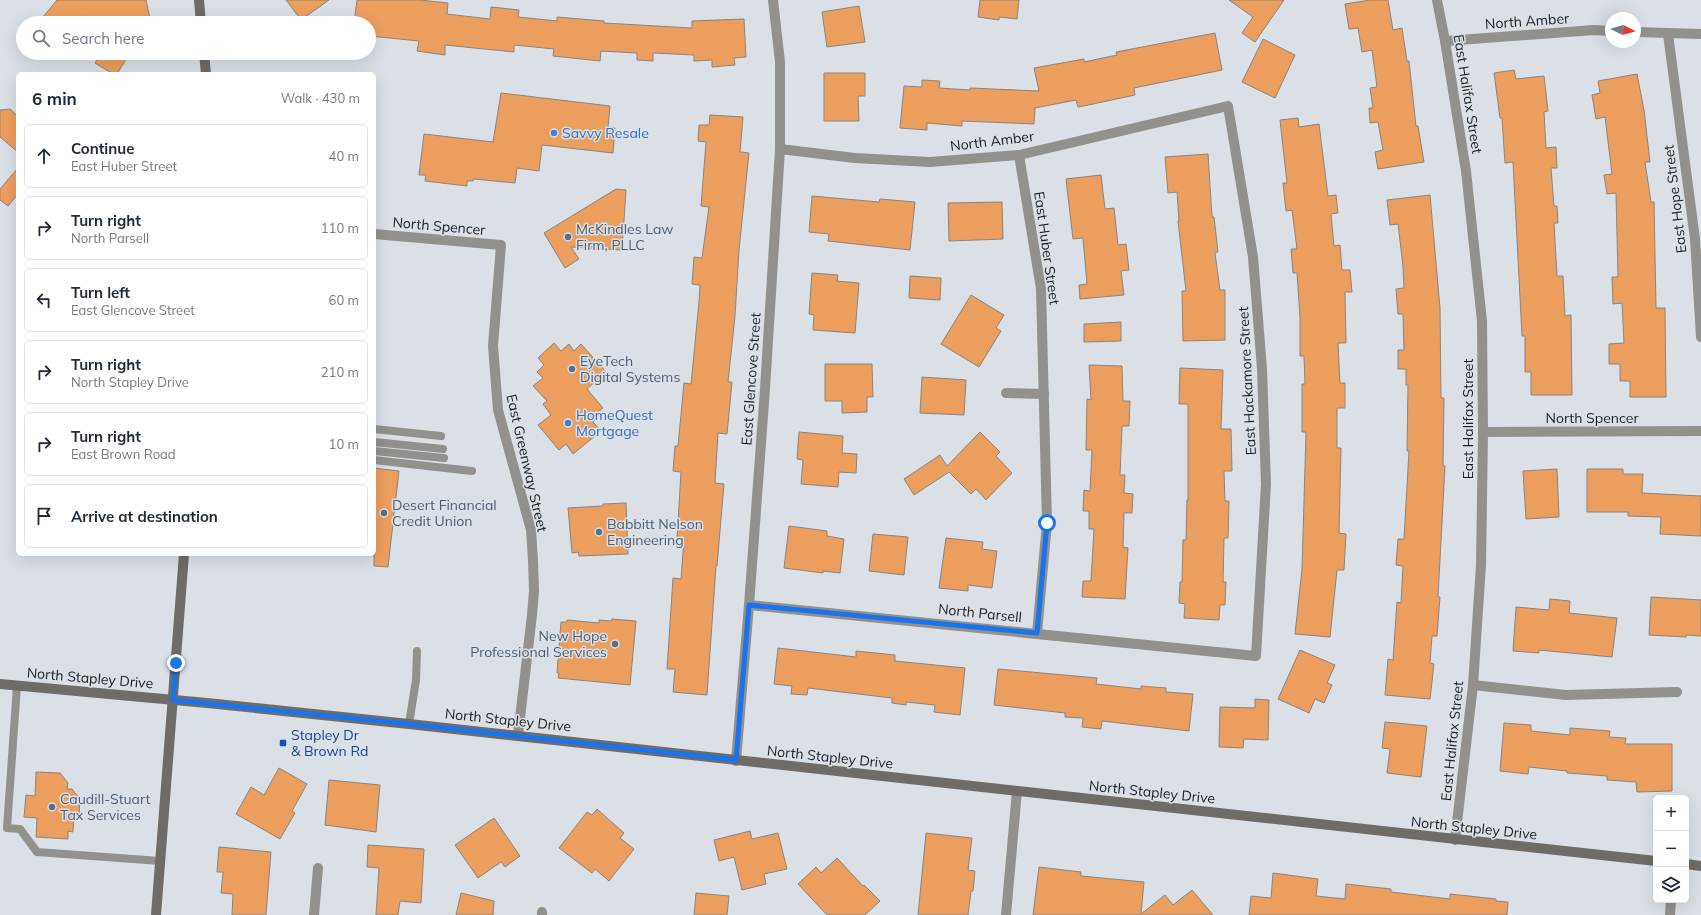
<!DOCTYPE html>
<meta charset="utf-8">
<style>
:root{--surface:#fff;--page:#f6f6f7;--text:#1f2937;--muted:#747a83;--line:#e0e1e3}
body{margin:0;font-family:Mulish,sans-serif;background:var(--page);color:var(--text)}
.controls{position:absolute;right:12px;bottom:12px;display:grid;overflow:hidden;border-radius:6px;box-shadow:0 4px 16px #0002}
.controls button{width:36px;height:36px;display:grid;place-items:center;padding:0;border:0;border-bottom:1px solid var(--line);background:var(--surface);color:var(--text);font:20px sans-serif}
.compass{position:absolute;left:1605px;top:12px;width:36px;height:36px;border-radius:50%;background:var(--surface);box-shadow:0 4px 16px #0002;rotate:95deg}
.stop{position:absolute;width:12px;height:12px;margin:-9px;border:3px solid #1a73e8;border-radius:50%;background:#fff}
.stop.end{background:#1a73e8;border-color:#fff;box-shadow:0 1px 4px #0008}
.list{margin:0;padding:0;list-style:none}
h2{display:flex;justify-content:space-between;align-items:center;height:52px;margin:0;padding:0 16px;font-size:17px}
h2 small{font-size:13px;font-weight:400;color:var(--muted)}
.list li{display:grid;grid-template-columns:26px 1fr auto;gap:12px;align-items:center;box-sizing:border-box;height:64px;margin:0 8px 8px;padding:0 8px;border:1px solid var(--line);border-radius:6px}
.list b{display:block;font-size:15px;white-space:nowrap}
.list p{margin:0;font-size:13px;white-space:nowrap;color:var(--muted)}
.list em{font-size:13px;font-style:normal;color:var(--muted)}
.icon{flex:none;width:22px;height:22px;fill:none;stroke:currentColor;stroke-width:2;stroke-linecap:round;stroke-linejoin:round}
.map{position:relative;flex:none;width:1701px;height:915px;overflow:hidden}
.search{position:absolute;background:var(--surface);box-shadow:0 4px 16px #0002;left:16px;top:16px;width:360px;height:44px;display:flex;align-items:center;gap:10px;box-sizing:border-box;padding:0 14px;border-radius:22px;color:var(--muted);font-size:15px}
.panel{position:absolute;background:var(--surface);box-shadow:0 4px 16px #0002;left:16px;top:72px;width:360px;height:484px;border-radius:6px}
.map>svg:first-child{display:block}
.building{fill:#ec9e5e;stroke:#8b847f}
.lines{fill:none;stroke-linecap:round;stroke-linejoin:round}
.lane{stroke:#93918e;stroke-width:8}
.street{stroke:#93918e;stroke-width:10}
.secondary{stroke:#6f6c68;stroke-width:10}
.route{stroke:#1a73e8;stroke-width:5}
.shop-dot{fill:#3f7fe0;stroke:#dae0e6;stroke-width:1.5}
.service-dot{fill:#5c6f8a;stroke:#dae0e6;stroke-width:1.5}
.transit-dot{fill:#1a4fb4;stroke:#dae0e6;stroke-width:1.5}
.labels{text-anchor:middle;stroke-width:3;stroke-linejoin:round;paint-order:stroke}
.street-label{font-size:14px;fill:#1c1f21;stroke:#dae0e6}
.shop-label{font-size:14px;fill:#366cbe;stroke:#dae0e6;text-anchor:start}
.service-label{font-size:14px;fill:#4e5e75;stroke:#dae0e6;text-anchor:start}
.transit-label{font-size:14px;fill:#164399;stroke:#dae0e6;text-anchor:start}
</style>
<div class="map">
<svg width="1701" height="915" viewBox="0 0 1701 915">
<rect width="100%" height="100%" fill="#dae0e6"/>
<g class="building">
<path d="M 57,0 L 146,0 L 151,23 L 114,23 L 87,16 L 81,23 L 38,23 Z"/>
<path d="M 286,0 L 329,0 L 301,20 Z"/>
<path d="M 357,0 L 420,0 L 448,3 L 447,14 L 490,19 L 491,7 L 519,10 L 518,17 L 557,21 L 557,17 L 604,21 L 604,23 L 692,28 L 692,21 L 744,19 L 746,57 L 734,58 L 735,65 L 712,67 L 712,60 L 694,61 L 694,55 L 653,53 L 653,61 L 637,60 L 637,53 L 601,51 L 600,61 L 553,56 L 554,49 L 514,45 L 514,52 L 445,45 L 445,55 L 417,51 L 419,41 L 369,36 L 369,23 L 354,23 Z"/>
<path d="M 980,0 L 1019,0 L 1017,19 L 999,17 L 999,20 L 978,17 Z"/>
<path d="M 1229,0 L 1284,0 L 1255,42 L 1242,33 L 1253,17 Z"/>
<path d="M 1370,0 L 1388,0 L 1393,30 L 1402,28 L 1407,61 L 1409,61 L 1416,126 L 1418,126 L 1424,162 L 1378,169 L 1375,152 L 1383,150 L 1378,122 L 1370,123 L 1369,108 L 1373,108 L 1370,88 L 1377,87 L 1372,50 L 1362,52 L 1358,28 L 1349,29 L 1345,4 Z"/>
<path d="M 859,6 L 865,42 L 827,47 L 822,12 Z"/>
<path d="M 1215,33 L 1222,70 L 1134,88 L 1135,95 L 1093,104 L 1078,107 L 1076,100 L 1035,108 L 1034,124 L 962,121 L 962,126 L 927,123 L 927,130 L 900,128 L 904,86 L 922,87 L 922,80 L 940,81 L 939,88 L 970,90 L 970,88 L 1039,91 L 1034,68 L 1084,59 L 1084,62 L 1117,55 L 1116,52 Z"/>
<path d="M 1263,39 L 1295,55 L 1275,98 L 1242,82 Z"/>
<path d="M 101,53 L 130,53 L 117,74 L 113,74 L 95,63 Z"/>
<path d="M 1514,70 L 1516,79 L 1544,76 L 1548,111 L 1544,112 L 1546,148 L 1556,147 L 1557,168 L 1551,168 L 1554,206 L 1557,206 L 1558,223 L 1554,223 L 1557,276 L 1563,276 L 1565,316 L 1571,315 L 1572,395 L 1531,395 L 1531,372 L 1525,372 L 1525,336 L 1522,336 L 1513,162 L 1505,163 L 1502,118 L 1500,118 L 1494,73 Z"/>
<path d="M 824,73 L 865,73 L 865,96 L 858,96 L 859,121 L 824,121 Z"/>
<path d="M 1637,74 L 1644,110 L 1650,162 L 1645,162 L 1651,202 L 1654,202 L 1656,308 L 1665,308 L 1666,397 L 1630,397 L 1630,381 L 1620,381 L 1620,364 L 1609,364 L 1609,344 L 1624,343 L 1622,303 L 1613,304 L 1612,277 L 1618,277 L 1616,193 L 1607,194 L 1604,175 L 1612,174 L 1605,117 L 1596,119 L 1592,95 L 1600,93 L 1598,81 Z"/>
<path d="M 501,93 L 610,106 L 608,127 L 615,128 L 613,153 L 542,145 L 539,171 L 517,168 L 515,183 L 474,179 L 473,181 L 467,181 L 467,186 L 425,181 L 426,175 L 419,175 L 424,134 L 493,142 Z"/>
<path d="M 10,109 L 18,116 L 18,152 L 0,137 L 0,110 Z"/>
<path d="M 710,115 L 743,117 L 740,152 L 749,153 L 739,250 L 735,316 L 728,382 L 732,382 L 727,434 L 718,433 L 715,483 L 724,484 L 717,566 L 716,566 L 707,695 L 673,692 L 675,669 L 667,669 L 673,578 L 681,579 L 684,539 L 677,539 L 681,472 L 673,471 L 675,446 L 678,446 L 684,383 L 691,384 L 699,302 L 700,285 L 692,284 L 694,257 L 702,258 L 709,207 L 701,206 L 706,142 L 698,141 L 699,125 L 709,125 Z"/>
<path d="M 1298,118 L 1299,127 L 1319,124 L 1328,196 L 1336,195 L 1338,213 L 1331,214 L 1334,246 L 1340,245 L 1342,270 L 1350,270 L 1352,292 L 1345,292 L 1346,343 L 1338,343 L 1340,383 L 1345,383 L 1345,408 L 1337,408 L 1337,448 L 1341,448 L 1339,533 L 1346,534 L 1344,570 L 1337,570 L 1330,637 L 1295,634 L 1302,569 L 1304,501 L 1306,432 L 1302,432 L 1302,384 L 1305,384 L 1304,356 L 1300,356 L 1300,317 L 1297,273 L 1293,273 L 1291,249 L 1297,249 L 1292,210 L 1286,211 L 1283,183 L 1287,183 L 1280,120 Z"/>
<path d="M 1208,154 L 1212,217 L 1214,217 L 1218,252 L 1215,253 L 1220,290 L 1225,290 L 1225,340 L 1183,341 L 1182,291 L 1186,291 L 1178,221 L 1179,221 L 1177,192 L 1168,193 L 1165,157 Z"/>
<path d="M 18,168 L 18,194 L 8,206 L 0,200 L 0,189 Z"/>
<path d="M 1101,175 L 1105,209 L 1114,208 L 1118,245 L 1126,244 L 1129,270 L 1121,271 L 1124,295 L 1080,299 L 1079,285 L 1087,284 L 1083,238 L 1073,239 L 1066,179 Z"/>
<path d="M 616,189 L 626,190 L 622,250 L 571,247 L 579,259 L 565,268 L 544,233 Z"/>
<path d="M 1430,195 L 1440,308 L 1441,398 L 1444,398 L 1443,466 L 1445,466 L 1438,597 L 1440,597 L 1437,636 L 1432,636 L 1430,663 L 1434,664 L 1430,699 L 1385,695 L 1388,659 L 1393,660 L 1397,602 L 1401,603 L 1403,566 L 1396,565 L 1398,539 L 1404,539 L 1409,451 L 1407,451 L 1408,385 L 1406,385 L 1406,369 L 1398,369 L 1398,350 L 1404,350 L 1403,314 L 1398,314 L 1396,289 L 1404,288 L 1403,266 L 1398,224 L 1390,225 L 1387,200 Z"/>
<path d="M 812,196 L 879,202 L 880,199 L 915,202 L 910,250 L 828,241 L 829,234 L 809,232 Z"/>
<path d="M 1002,202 L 1003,239 L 949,241 L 948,203 Z"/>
<path d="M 812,273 L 838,275 L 837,281 L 859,283 L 855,333 L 813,330 L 814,315 L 809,314 Z"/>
<path d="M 910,276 L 941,278 L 940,300 L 909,298 Z"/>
<path d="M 971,295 L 1004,315 L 996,328 L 1001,331 L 979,367 L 941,344 Z"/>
<path d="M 1121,322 L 1121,341 L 1084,342 L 1084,324 Z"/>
<path d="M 554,343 L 561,351 L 569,344 L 574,351 L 581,344 L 606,372 L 587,389 L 603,408 L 594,415 L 597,419 L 593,422 L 601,431 L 573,454 L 566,444 L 559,450 L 538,425 L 551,415 L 543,404 L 547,401 L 533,386 L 543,378 L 537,372 L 544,365 L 538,358 Z"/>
<path d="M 825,364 L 872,364 L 873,397 L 867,397 L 867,412 L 842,413 L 842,401 L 825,401 Z"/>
<path d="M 1089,365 L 1122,366 L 1123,401 L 1130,401 L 1129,426 L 1122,426 L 1120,475 L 1125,475 L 1124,493 L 1133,494 L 1132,513 L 1124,513 L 1123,547 L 1128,548 L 1125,599 L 1082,597 L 1083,581 L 1091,581 L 1094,529 L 1089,529 L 1089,511 L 1083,511 L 1084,490 L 1090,491 L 1092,450 L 1086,450 L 1087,399 L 1091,400 Z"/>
<path d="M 1180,368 L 1223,370 L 1221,429 L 1231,429 L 1232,471 L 1224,471 L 1225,501 L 1229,501 L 1228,538 L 1224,538 L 1223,582 L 1226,582 L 1225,605 L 1220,605 L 1219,620 L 1184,618 L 1185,604 L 1179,603 L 1180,582 L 1182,582 L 1183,540 L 1186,540 L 1187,500 L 1188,500 L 1188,404 L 1179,404 Z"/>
<path d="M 922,377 L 966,380 L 964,415 L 920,413 Z"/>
<path d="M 799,432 L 843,436 L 842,453 L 857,454 L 856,473 L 839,472 L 838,487 L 801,484 L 803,460 L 797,459 Z"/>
<path d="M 980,432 L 1000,452 L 996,456 L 1012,473 L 986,500 L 976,489 L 971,494 L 949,472 L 914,495 L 904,479 L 940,455 L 947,466 Z"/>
<path d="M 374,468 L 399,471 L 388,567 L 374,566 Z"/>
<path d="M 1557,469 L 1559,517 L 1526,519 L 1523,471 Z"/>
<path d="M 1587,469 L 1623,469 L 1623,474 L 1643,474 L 1642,493 L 1701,496 L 1701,536 L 1660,534 L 1661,517 L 1628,516 L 1628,512 L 1587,512 Z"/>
<path d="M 626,503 L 628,554 L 579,556 L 578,552 L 572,553 L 568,508 L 603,506 L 603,504 Z"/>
<path d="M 789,526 L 827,531 L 827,536 L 844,539 L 840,573 L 823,571 L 823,573 L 784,568 Z"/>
<path d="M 873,534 L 908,537 L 904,575 L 869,571 Z"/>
<path d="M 946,538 L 983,542 L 982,549 L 997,551 L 992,588 L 968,585 L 968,591 L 939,588 Z"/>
<path d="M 1651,597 L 1701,600 L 1701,636 L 1686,635 L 1686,637 L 1649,635 Z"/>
<path d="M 1550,599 L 1570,601 L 1569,613 L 1617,618 L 1612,657 L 1539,650 L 1539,653 L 1513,651 L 1516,607 L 1549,610 Z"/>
<path d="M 612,619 L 636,621 L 630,685 L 558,678 L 559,673 L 557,673 L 561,622 L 567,622 L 567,620 L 599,623 L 599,620 L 611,621 Z"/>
<path d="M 778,648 L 856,657 L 856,651 L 895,655 L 895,661 L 965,668 L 960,715 L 934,712 L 935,705 L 906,702 L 906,705 L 892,703 L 892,698 L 808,688 L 807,695 L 791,694 L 792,686 L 774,684 Z"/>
<path d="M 1300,650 L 1335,665 L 1327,683 L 1332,685 L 1324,703 L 1315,699 L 1309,713 L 1278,699 Z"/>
<path d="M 998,669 L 1097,678 L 1096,684 L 1141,689 L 1141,686 L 1166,688 L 1166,692 L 1193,694 L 1189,731 L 1102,721 L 1101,729 L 1082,727 L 1083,718 L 1065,717 L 1065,713 L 994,705 Z"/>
<path d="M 1255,699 L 1269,700 L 1268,740 L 1244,739 L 1243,748 L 1219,747 L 1220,707 L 1255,708 Z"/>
<path d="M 1385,722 L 1427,726 L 1421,777 L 1387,773 L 1390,749 L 1382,748 Z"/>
<path d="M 1504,723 L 1531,725 L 1531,731 L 1570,735 L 1570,728 L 1610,731 L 1609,737 L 1626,738 L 1625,744 L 1672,744 L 1672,791 L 1637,792 L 1636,782 L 1607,780 L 1607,776 L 1567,773 L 1567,771 L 1529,767 L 1528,774 L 1500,771 Z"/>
<path d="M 279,768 L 307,784 L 292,811 L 295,813 L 280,839 L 236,814 L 251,787 L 264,795 Z"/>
<path d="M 36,772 L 60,773 L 68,783 L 67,789 L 72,789 L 80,799 L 79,815 L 74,815 L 73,832 L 68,831 L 68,839 L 36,837 L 37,818 L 24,817 L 26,795 L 35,796 Z"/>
<path d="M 329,780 L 380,785 L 376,832 L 325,825 Z"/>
<path d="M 597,809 L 624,833 L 620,838 L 634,849 L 609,881 L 595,869 L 592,873 L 559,848 L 587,812 L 592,815 Z"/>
<path d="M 494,818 L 520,856 L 505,867 L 501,862 L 478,878 L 455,845 Z"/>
<path d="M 750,831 L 752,839 L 778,833 L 787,869 L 764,874 L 766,884 L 742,890 L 734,857 L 719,861 L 714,840 Z"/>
<path d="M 926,833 L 972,838 L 968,870 L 975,871 L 973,891 L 971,891 L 968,915 L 918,915 Z"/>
<path d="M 368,845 L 424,849 L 421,903 L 400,901 L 398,915 L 376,915 L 379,868 L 367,867 Z"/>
<path d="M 219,847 L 271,852 L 266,915 L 232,915 L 233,894 L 221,893 L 223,872 L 217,872 Z"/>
<path d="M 837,858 L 863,886 L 864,885 L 880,901 L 865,915 L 827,915 L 798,884 L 816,867 L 821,873 Z"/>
<path d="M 1039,867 L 1081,872 L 1081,876 L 1144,882 L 1141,914 L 1165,895 L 1173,905 L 1192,890 L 1213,915 L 1033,915 Z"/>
<path d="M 1273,873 L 1318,879 L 1316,896 L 1345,899 L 1346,884 L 1391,889 L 1391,892 L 1450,899 L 1450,894 L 1496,899 L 1496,901 L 1508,902 L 1507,915 L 1249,915 L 1251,896 L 1271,898 Z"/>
<path d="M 461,893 L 494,901 L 493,915 L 456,915 Z"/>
<path d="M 696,893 L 729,896 L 727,915 L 694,915 Z"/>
</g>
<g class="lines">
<g class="lane">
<path d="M 374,429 L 441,436"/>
<path d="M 374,442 L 443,449"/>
<path d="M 374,451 L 444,458"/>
<path d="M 374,460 L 472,471"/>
<path d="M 17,686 L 7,828 L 20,829 L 37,852 L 160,861"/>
<path d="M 409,724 L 416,680 L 417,651"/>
</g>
<g class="street">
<path d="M 1437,0 L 1445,41 L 1466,171 L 1482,321 L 1483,432 L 1481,565 L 1473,685 L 1455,840"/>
<path d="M 1635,32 L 1701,34"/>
<path d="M 1668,34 L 1695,239 L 1701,337"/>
<path d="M 1445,41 L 1594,30 L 1611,31"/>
<path d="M 1019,155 L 1041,289 L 1047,523 L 1037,633"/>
<path d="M 374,234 L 501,245 L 493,346 L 498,410 L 531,530 L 533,560 L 534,591 L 532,615 L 518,735"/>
<path d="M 1006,393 L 1044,394"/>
<path d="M 1483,432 L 1701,431"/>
<path d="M 749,605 L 1256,656 L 1266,484 L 1262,369 L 1253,257 L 1228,106 L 1019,155 L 930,162 L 855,158 L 780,149"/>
<path d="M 1473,685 L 1566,695 L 1677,692"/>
<path d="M 736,761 L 749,605 L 765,389 L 780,149 L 780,62 L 773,0"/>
<path d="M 542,912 L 542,915"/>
<path d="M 314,915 L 318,868"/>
<path d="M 1006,915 L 1017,791"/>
<path d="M 1670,915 L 1671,900"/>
</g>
<g class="secondary">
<path d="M 199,0 L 201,23"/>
<path d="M 204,53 L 206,74"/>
<path d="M 0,684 L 207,703 L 409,724 L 1656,861"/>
<path d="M 1686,864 L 1701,866"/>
<path d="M 156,915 L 184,554"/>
</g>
</g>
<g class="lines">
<path class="route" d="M 176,663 L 173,700 L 409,724 L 736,760 L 749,605 L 1037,633 L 1047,523"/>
</g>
<g class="shop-dot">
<circle cx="554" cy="133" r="4"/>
<circle cx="568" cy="423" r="4"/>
</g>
<g class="service-dot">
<circle cx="568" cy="237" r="4"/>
<circle cx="572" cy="369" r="4"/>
<circle cx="384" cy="513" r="4"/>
<circle cx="599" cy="532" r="4"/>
<circle cx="615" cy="644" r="4"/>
<circle cx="52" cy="807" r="4"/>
</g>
<rect class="transit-dot" x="279" y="739" width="8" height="8" rx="2"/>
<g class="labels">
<g class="street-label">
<text transform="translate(1527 21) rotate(-4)" y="5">North Amber</text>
<text transform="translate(1468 94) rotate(81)" y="5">East Halifax Street</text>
<text transform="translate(992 141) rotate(-7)" y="5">North Amber</text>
<text transform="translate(1675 199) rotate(-97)" y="5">East Hope Street</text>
<text transform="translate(439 226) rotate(5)" y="5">North Spencer</text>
<text transform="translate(1047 248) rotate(82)" y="5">East Huber Street</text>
<text transform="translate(751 379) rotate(-86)" y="5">East Glencove Street</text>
<text transform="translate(1247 381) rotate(-93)" y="5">East Hackamore Street</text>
<text x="1592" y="423">North Spencer</text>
<text transform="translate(1468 419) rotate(-90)" y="5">East Halifax Street</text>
<text transform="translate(527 463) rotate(77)" y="5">East Greenway Street</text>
<text transform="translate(980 613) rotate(6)" y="5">North Parsell</text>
<text transform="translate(90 678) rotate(5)" y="5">North Stapley Drive</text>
<text transform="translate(508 720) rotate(6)" y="5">North Stapley Drive</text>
<text transform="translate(1452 741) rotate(-84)" y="5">East Halifax Street</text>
<text transform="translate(830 757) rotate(6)" y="5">North Stapley Drive</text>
<text transform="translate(1152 792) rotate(6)" y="5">North Stapley Drive</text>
<text transform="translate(1474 828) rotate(6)" y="5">North Stapley Drive</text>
</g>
<g class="shop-label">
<text x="562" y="138">Savvy Resale</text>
<text x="576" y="420">HomeQuest<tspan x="576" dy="16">Mortgage</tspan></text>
</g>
<g class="service-label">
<text x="576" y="234">McKindles Law<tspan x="576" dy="16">Firm, PLLC</tspan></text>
<text x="580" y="366">EyeTech<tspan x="580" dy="16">Digital Systems</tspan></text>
<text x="392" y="510">Desert Financial<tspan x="392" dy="16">Credit Union</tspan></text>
<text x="607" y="529">Babbitt Nelson<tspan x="607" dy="16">Engineering</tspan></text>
<text x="607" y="641" text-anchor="end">New Hope<tspan x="607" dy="16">Professional Services</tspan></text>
<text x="60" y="804">Caudill-Stuart<tspan x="60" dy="16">Tax Services</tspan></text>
</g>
<g class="transit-label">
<text x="291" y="740">Stapley Dr<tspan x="291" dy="16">&amp; Brown Rd</tspan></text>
</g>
</g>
</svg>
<div class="controls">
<button>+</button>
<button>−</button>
<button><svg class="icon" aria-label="layers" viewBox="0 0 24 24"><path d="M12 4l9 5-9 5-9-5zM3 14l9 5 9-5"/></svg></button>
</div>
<svg class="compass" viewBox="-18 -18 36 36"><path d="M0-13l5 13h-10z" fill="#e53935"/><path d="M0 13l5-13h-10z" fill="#747a83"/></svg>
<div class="stop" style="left:1047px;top:523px"></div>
<div class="stop end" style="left:176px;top:663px"></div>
<div class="search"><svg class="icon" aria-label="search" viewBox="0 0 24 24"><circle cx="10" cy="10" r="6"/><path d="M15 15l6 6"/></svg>Search here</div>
<section class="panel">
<h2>6 min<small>Walk · 430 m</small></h2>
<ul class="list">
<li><svg class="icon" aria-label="ahead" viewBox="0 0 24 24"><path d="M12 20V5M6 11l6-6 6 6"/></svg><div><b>Continue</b><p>East Huber Street</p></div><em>40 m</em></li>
<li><svg class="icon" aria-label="right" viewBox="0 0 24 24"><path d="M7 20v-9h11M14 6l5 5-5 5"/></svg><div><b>Turn right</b><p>North Parsell</p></div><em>110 m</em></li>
<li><svg class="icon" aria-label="left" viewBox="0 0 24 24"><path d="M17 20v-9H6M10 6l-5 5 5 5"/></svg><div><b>Turn left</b><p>East Glencove Street</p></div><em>60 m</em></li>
<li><svg class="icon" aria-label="right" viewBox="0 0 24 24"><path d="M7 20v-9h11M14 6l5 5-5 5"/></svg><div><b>Turn right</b><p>North Stapley Drive</p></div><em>210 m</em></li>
<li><svg class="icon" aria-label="right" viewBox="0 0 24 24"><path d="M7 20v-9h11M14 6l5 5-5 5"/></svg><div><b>Turn right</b><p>East Brown Road</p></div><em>10 m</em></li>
<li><svg class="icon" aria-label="arrive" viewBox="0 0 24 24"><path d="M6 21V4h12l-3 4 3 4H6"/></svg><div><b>Arrive at destination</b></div></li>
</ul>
</section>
</div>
